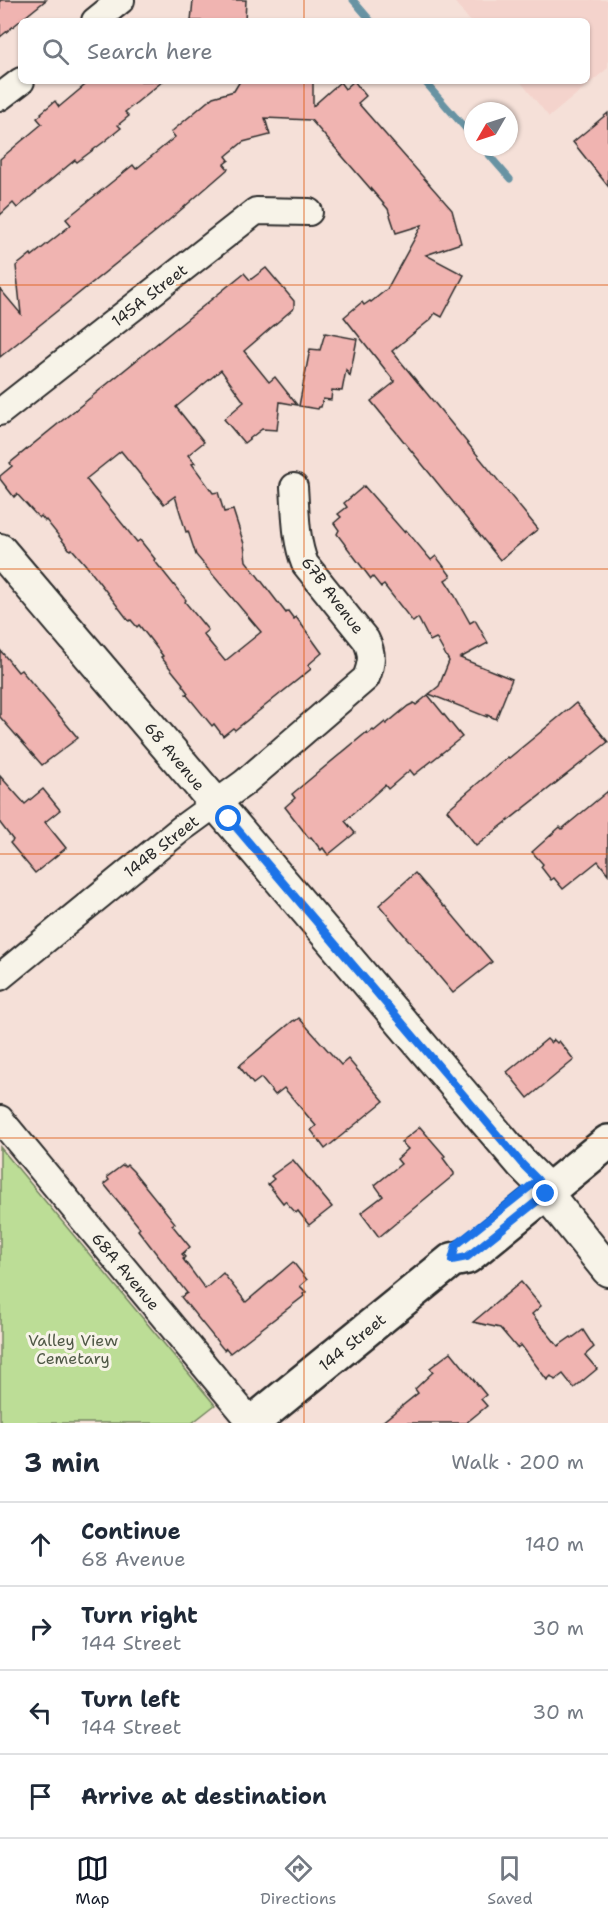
<!DOCTYPE html>
<meta charset="utf-8">
<style>
:root{--surface:#fff;--page:#f2f2f3;--text:#1f2937;--muted:#747a83;--line:#e0e1e3;--accent:#111827}
body{margin:0;font-family:"Shantell Sans",sans-serif;background:var(--page);color:var(--text)}
.compass{position:absolute;left:464px;top:102px;width:54px;height:54px;border-radius:50%;background:var(--surface);box-shadow:0 2px 4px #0004;rotate:231deg}
.stop{position:absolute;width:18px;height:18px;margin:-14px;border:4px solid #1a73e8;border-radius:50%;background:#fff}
.stop.end{background:#1a73e8;border-color:#fff;box-shadow:0 2px 6px #0008}
.list{margin:0;padding:0;list-style:none}
h2{display:flex;justify-content:space-between;align-items:center;height:78px;margin:0;padding:0 24px;font-size:26px}
h2 small{font-size:20px;font-weight:400;color:var(--muted)}
.list li{display:grid;grid-template-columns:39px 1fr auto;gap:18px;align-items:center;box-sizing:border-box;height:84px;padding:0 24px;border-top:2px solid var(--line)}
.list b{display:block;font-size:22px;white-space:nowrap}
.list p{margin:0;font-size:20px;white-space:nowrap;color:var(--muted)}
.list em{font-size:20px;font-style:normal;color:var(--muted)}
.icon{flex:none;width:33px;height:33px;fill:none;stroke:currentColor;stroke-width:2;stroke-linecap:round;stroke-linejoin:round}
.map{position:relative;flex:none;width:608px;height:1423px;overflow:hidden}
.search{position:absolute;background:var(--surface);box-shadow:0 2px 4px #0004;left:18px;right:18px;top:18px;height:66px;display:flex;align-items:center;gap:15px;box-sizing:border-box;padding:0 21px;border-radius:9px;color:var(--muted);font-size:22px}
.sheet{height:414px;background:var(--surface)}
nav{display:flex;justify-content:space-around;align-items:center;box-sizing:border-box;height:84px;border-top:2px solid var(--line);background:var(--surface);font-size:16px;color:var(--muted)}
nav a{display:grid;justify-items:center;gap:3px}
nav .on{color:var(--accent)}
.map>svg:first-child{display:block}
.built{fill:#f4d3cc}
.green{fill:#bcdd96;stroke:#748460;stroke-width:1.5}
.lines{fill:none;stroke-linecap:round;stroke-linejoin:round}
.stream{stroke:#6893a3;stroke-width:7}
.building{fill:#f0b4b1;stroke:#2b2b2b;stroke-width:1.5;fill-rule:evenodd}
.minor-casing{stroke:#2b2b2b;stroke-width:30}
.tertiary-casing{stroke:#2b2b2b;stroke-width:36}
.secondary-casing{stroke:#2b2b2b;stroke-width:38}
.minor{stroke:#f7f3e8;stroke-width:26}
.tertiary{stroke:#f7f3e8;stroke-width:32}
.secondary{stroke:#f7f3e8;stroke-width:33}
.route{stroke:#1a73e8;stroke-width:8}
.grid{fill:none;stroke:#df570e;stroke-width:1.5;stroke-opacity:0.55}
.labels{text-anchor:middle;stroke-width:6;stroke-linejoin:round;paint-order:stroke}
.street-label{font-size:16px;fill:#2b2b2b;stroke:#f7f3e8}
.park-label{font-size:16px;fill:#4f5846;stroke:#f7f3e8}
</style>
<div class="map">
<svg width="608" height="1423" viewBox="0 0 608 1423">
<rect width="100%" height="100%" fill="#f5e0d8"/>
<filter id="ink" filterUnits="userSpaceOnUse"><feTurbulence type="fractalNoise" baseFrequency=".0167" numOctaves="2"/><feDisplacementMap in="SourceGraphic" scale="12" xChannelSelector="R" yChannelSelector="G"/><feConvolveMatrix kernelMatrix="1 2 1 2 8 2 1 2 1" color-interpolation-filters="sRGB"/></filter>
<g filter="url(#ink)">
<path class="built" d="M 453,0 L 608,0 L 608,68 L 549,117 L 520,81 L 587,81 L 587,21 L 470,21 Z"/>
<path class="green" d="M 0,1147 L 215,1405 L 192,1423 L 2,1423 L 0,1420 Z"/>
<g class="lines">
<g class="stream">
<path d="M 353,0 L 371,21"/>
<path d="M 424,81 L 473,137"/>
<path d="M 482,147 L 510,179"/>
</g>
</g>
<g class="building">
<path d="M 0,0 L 46,0 L 0,37 Z"/>
<path d="M 193,0 L 246,0 L 245,21 L 191,21 Z"/>
<path d="M 90,81 L 163,81 L 125,112 L 129,116 L 118,125 L 121,128 L 105,141 L 77,162 L 75,160 L 17,208 L 13,203 L 0,215 L 0,159 L 42,124 L 37,118 L 42,114 L 41,113 L 55,101 L 59,107 Z"/>
<path d="M 240,81 L 313,81 L 313,106 L 340,82 L 345,89 L 354,81 L 366,96 L 358,103 L 452,210 L 461,243 L 426,255 L 464,275 L 442,317 L 435,313 L 431,319 L 392,351 L 538,529 L 500,560 L 371,401 L 395,382 L 344,317 L 362,302 L 364,305 L 370,301 L 371,302 L 387,289 L 422,225 L 396,233 L 388,209 L 311,120 L 265,118 L 270,135 L 243,142 L 226,156 L 229,160 L 224,164 L 228,169 L 160,228 L 0,357 L 0,289 L 21,314 L 16,266 L 31,254 L 32,256 L 71,225 L 66,219 L 133,165 L 136,169 L 175,137 L 171,132 L 213,97 L 234,91 Z"/>
<path d="M 608,113 L 608,186 L 573,142 Z"/>
<path d="M 266,268 L 294,301 L 294,308 L 244,351 L 269,382 L 275,377 L 297,405 L 280,402 L 277,430 L 262,429 L 244,443 L 224,419 L 244,402 L 221,370 L 176,407 L 204,442 L 188,455 L 195,463 L 192,464 L 213,493 L 218,492 L 224,512 L 233,510 L 244,544 L 246,561 L 286,613 L 288,611 L 294,619 L 296,617 L 322,653 L 308,665 L 311,669 L 235,730 L 233,728 L 223,736 L 214,724 L 212,726 L 186,694 L 188,693 L 182,685 L 183,684 L 161,657 L 163,656 L 139,625 L 137,627 L 131,620 L 129,621 L 85,564 L 72,549 L 70,550 L 46,520 L 45,521 L 41,516 L 39,518 L 17,494 L 14,497 L 0,479 L 0,476 L 12,466 L 10,463 L 244,273 L 250,280 ZM 121,451 L 164,504 L 175,496 L 186,532 L 188,531 L 196,555 L 261,632 L 225,661 L 203,634 L 208,630 L 185,602 L 186,600 L 154,560 L 155,559 L 140,540 L 137,542 L 86,479 Z"/>
<path d="M 325,333 L 357,339 L 350,376 L 346,370 L 342,391 L 332,390 L 331,400 L 323,399 L 321,407 L 319,407 L 318,409 L 299,406 L 310,349 L 320,350 Z"/>
<path d="M 364,486 L 404,532 L 406,530 L 431,560 L 436,556 L 451,576 L 445,580 L 451,589 L 470,623 L 475,620 L 488,643 L 460,658 L 512,679 L 496,719 L 487,715 L 487,717 L 429,694 L 439,686 L 449,661 L 436,638 L 430,641 L 418,618 L 413,622 L 384,585 L 381,587 L 373,577 L 371,579 L 337,534 L 339,530 L 334,523 L 341,517 L 338,514 L 347,507 L 344,503 Z"/>
<path d="M 0,650 L 18,672 L 21,670 L 78,738 L 42,765 L 0,717 Z"/>
<path d="M 428,695 L 462,737 L 414,775 L 410,770 L 388,789 L 385,785 L 345,821 L 355,833 L 328,855 L 323,848 L 321,850 L 311,837 L 309,838 L 285,807 L 295,798 L 292,794 L 367,732 L 368,734 L 373,730 L 374,731 L 385,722 L 386,724 L 408,706 L 414,703 L 416,705 Z"/>
<path d="M 576,703 L 608,742 L 476,846 L 447,810 L 508,757 L 509,758 Z"/>
<path d="M 0,776 L 25,804 L 43,789 L 60,810 L 45,822 L 66,848 L 35,873 L 10,843 L 13,840 L 0,823 Z"/>
<path d="M 608,791 L 608,874 L 598,861 L 563,889 L 554,878 L 551,880 L 541,867 L 543,864 L 532,852 L 560,827 L 562,829 Z"/>
<path d="M 415,873 L 444,907 L 445,906 L 492,962 L 453,993 L 379,905 Z"/>
<path d="M 299,1018 L 341,1065 L 348,1059 L 384,1101 L 325,1149 L 311,1130 L 316,1126 L 284,1088 L 275,1095 L 261,1078 L 253,1084 L 239,1066 L 294,1020 L 295,1021 Z"/>
<path d="M 547,1039 L 551,1043 L 554,1040 L 557,1043 L 559,1041 L 574,1060 L 528,1098 L 507,1072 Z"/>
<path d="M 420,1127 L 445,1156 L 443,1158 L 454,1173 L 454,1175 L 379,1237 L 361,1213 L 383,1196 L 375,1185 L 401,1164 L 397,1159 L 408,1149 L 401,1142 Z"/>
<path d="M 293,1160 L 332,1207 L 309,1225 L 298,1211 L 296,1213 L 285,1201 L 283,1203 L 268,1184 L 274,1179 L 271,1176 Z"/>
<path d="M 123,1165 L 125,1167 L 127,1165 L 133,1171 L 175,1223 L 172,1225 L 190,1247 L 182,1254 L 185,1257 L 183,1259 L 205,1289 L 223,1273 L 246,1302 L 293,1262 L 307,1280 L 300,1286 L 306,1292 L 303,1294 L 304,1296 L 230,1353 L 226,1348 L 224,1350 L 181,1297 L 187,1293 L 138,1230 L 140,1228 L 104,1184 L 109,1180 L 107,1177 Z"/>
<path d="M 521,1282 L 541,1306 L 532,1314 L 558,1346 L 571,1337 L 572,1338 L 583,1330 L 594,1347 L 585,1355 L 597,1369 L 574,1388 L 563,1374 L 555,1380 L 551,1376 L 547,1380 L 521,1345 L 517,1348 L 500,1328 L 473,1322 Z"/>
<path d="M 451,1352 L 486,1395 L 481,1399 L 487,1406 L 466,1423 L 381,1423 L 418,1393 L 415,1389 L 433,1372 L 430,1368 Z"/>
</g>
<g class="lines">
<defs>
<g id="minor">
<path d="M 95,21 L 121,0"/>
<path d="M 0,97 L 21,81"/>
<path d="M 0,412 L 256,211 L 309,212"/>
<path d="M 0,977 L 181,829 L 244,783 L 366,678 C 372,663 373,654 366,640 L 305,564 C 295,539 296,513 294,487"/>
<path d="M 0,1119 L 252,1423"/>
</g>
<g id="tertiary">
<path d="M 0,550 L 523,1165 L 538,1180"/>
<path d="M 546,1193 L 608,1270"/>
</g>
<path id="secondary" d="M 252,1423 L 452,1260 L 467,1257 L 608,1142"/>
</defs>
<use href="#minor" class="minor-casing"/>
<use href="#tertiary" class="tertiary-casing"/>
<use href="#secondary" class="secondary-casing"/>
<use href="#minor" class="minor"/>
<use href="#tertiary" class="tertiary"/>
<use href="#secondary" class="secondary"/>
</g>
</g>
<g class="lines" filter="url(#ink)">
<path class="route" d="M 229,819 L 523,1165 L 538,1180 L 456,1245 L 452,1260 L 467,1257 L 546,1194"/>
</g>
<path class="grid" d="M 304,0 L 304,21M 304,81 L 304,1423M 0,285 L 608,285M 0,569 L 608,569M 0,854 L 608,854M 0,1138 L 608,1138"/>
<g class="labels">
<g class="street-label">
<text transform="translate(149 295) rotate(-38)" y="6">145A Street</text>
<text transform="translate(333 595) rotate(53)" y="6">67B Avenue</text>
<text transform="translate(175 756) rotate(50)" y="6">68 Avenue</text>
<text transform="translate(161 846) rotate(-38)" y="6">144B Street</text>
<text transform="translate(126 1271) rotate(50)" y="6">68A Avenue</text>
<text transform="translate(352 1342) rotate(-39)" y="6">144 Street</text>
</g>
<g class="park-label">
<text x="73" y="1346">Valley View<tspan x="73" dy="18">Cemetary</tspan></text>
</g>
</g>
</svg>
<svg class="compass" viewBox="-18 -18 36 36"><path d="M0-13l5 13h-10z" fill="#e53935"/><path d="M0 13l5-13h-10z" fill="#747a83"/></svg>
<div class="stop" style="left:229px;top:819px"></div>
<div class="stop end" style="left:546px;top:1194px"></div>
<div class="search"><svg class="icon" aria-label="search" viewBox="0 0 24 24"><circle cx="10" cy="10" r="6"/><path d="M15 15l6 6"/></svg>Search here</div>
</div>
<section class="sheet">
<h2>3 min<small>Walk · 200 m</small></h2>
<ul class="list">
<li><svg class="icon" aria-label="ahead" viewBox="0 0 24 24"><path d="M12 20V5M6 11l6-6 6 6"/></svg><div><b>Continue</b><p>68 Avenue</p></div><em>140 m</em></li>
<li><svg class="icon" aria-label="right" viewBox="0 0 24 24"><path d="M7 20v-9h11M14 6l5 5-5 5"/></svg><div><b>Turn right</b><p>144 Street</p></div><em>30 m</em></li>
<li><svg class="icon" aria-label="left" viewBox="0 0 24 24"><path d="M17 20v-9H6M10 6l-5 5 5 5"/></svg><div><b>Turn left</b><p>144 Street</p></div><em>30 m</em></li>
<li><svg class="icon" aria-label="arrive" viewBox="0 0 24 24"><path d="M6 21V4h12l-3 4 3 4H6"/></svg><div><b>Arrive at destination</b></div></li>
</ul>
</section>
<nav>
<a class="on"><svg class="icon" aria-label="map" viewBox="0 0 24 24"><path d="M3 6l6-2 6 2 6-2v14l-6 2-6-2-6 2zM9 4v14M15 6v14"/></svg>Map</a>
<a><svg class="icon" aria-label="directions" viewBox="0 0 24 24"><path d="M12 3l9 9-9 9-9-9zM9 14v-3h6M13 9l2 2-2 2"/></svg>Directions</a>
<a><svg class="icon" aria-label="saved" viewBox="0 0 24 24"><path d="M7 4h10v16l-5-4-5 4z"/></svg>Saved</a>
</nav>
